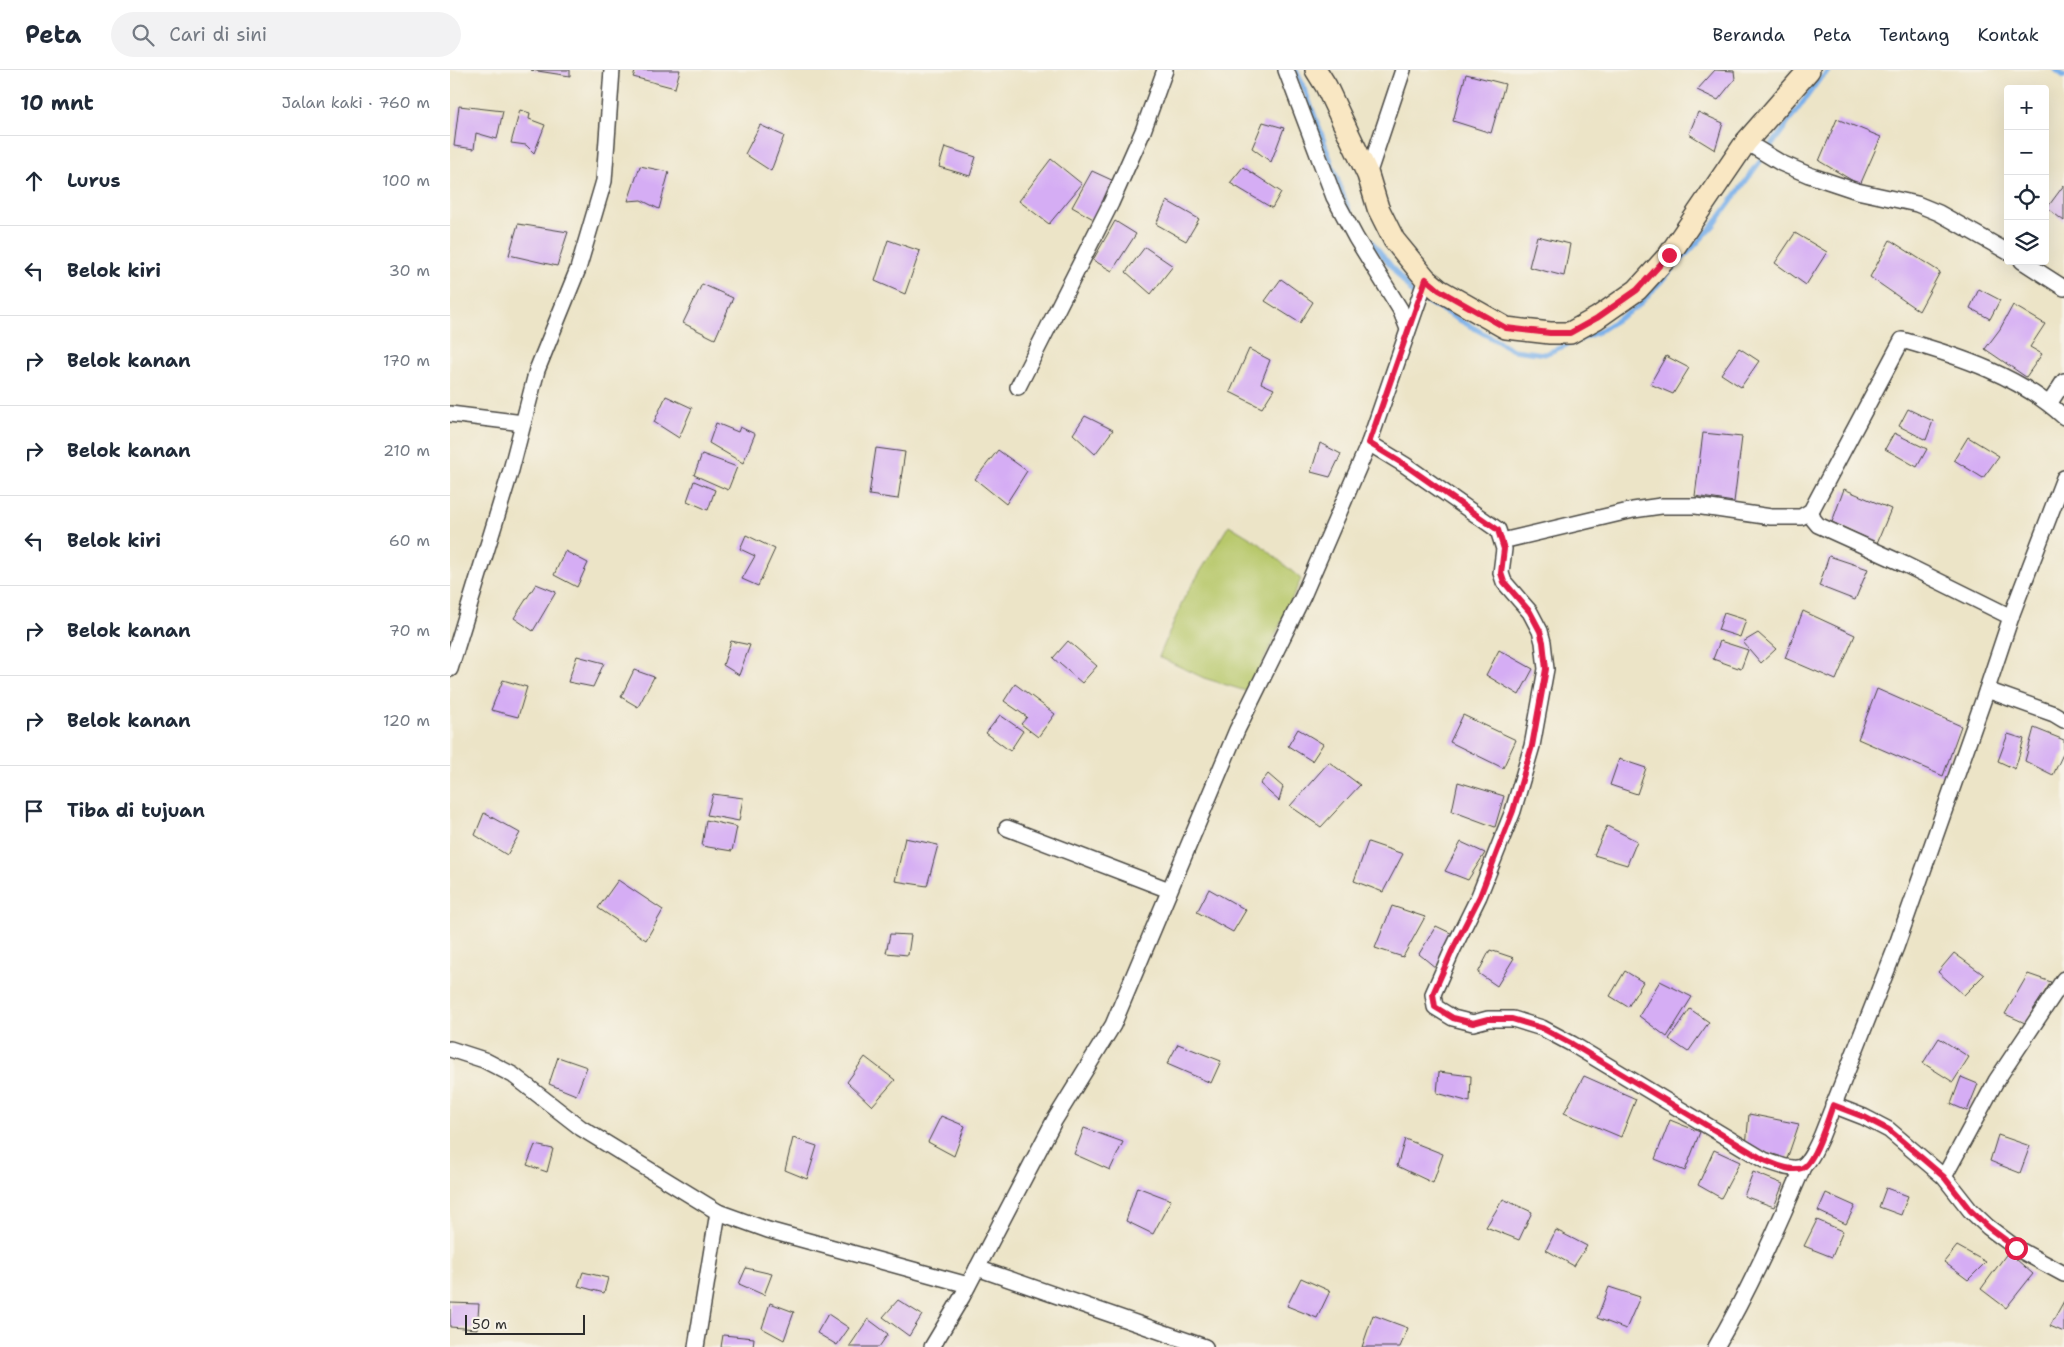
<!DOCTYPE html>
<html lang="id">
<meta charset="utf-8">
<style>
:root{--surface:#fff;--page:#f2f2f3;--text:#1f2937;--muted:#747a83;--line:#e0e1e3}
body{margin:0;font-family:"Shantell Sans",sans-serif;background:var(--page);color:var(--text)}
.controls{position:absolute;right:15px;top:15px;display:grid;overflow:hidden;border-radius:5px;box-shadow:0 5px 20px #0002}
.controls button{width:45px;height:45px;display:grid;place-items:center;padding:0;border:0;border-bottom:1px solid var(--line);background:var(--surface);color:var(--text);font:25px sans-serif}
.scale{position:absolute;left:15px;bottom:12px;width:120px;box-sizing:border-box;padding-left:5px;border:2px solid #2b2b2b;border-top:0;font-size:14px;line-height:18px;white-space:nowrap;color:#2b2b2b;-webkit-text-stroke:4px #f7f3e8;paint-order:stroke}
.stop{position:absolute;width:15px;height:15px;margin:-11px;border:4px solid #e11d48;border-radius:50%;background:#fff}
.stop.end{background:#e11d48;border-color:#fff;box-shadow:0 1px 5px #0008}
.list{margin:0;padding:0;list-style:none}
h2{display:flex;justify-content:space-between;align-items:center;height:65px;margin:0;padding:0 20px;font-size:21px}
h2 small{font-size:16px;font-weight:400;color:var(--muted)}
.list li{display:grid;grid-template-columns:32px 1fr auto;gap:15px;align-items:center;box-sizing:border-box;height:90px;padding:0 20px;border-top:1px solid var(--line)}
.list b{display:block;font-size:19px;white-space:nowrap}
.list em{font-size:16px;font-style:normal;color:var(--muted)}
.icon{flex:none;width:28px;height:28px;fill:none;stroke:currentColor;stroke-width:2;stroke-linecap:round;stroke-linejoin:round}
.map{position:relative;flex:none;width:1614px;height:1277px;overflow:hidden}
header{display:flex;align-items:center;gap:30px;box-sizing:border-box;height:70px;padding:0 25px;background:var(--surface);border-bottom:1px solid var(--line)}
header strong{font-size:24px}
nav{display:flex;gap:28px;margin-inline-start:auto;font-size:18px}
.search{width:350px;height:45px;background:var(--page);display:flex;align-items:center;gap:12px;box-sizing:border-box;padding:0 18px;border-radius:28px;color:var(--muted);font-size:19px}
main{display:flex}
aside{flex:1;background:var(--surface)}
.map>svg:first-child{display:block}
.green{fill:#b7c86a;stroke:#717a4a}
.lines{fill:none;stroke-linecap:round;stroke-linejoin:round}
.stream{stroke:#7cb1ea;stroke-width:5}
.building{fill:#d5adf4}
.street-casing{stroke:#484742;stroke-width:18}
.secondary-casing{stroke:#484742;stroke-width:24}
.street{stroke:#fff;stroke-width:15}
.secondary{stroke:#f9e7c3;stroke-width:21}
.route{stroke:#e11d48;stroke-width:6}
</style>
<header>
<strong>Peta</strong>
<div class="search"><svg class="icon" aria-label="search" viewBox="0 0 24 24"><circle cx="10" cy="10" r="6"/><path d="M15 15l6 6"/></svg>Cari di sini</div>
<nav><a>Beranda</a><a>Peta</a><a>Tentang</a><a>Kontak</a></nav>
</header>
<main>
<aside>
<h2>10 mnt<small>Jalan kaki · 760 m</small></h2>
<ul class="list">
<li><svg class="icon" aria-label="ahead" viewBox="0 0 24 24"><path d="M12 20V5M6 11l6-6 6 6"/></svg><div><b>Lurus</b></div><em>100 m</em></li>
<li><svg class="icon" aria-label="left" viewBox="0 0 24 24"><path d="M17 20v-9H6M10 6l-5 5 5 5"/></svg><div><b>Belok kiri</b></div><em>30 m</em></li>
<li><svg class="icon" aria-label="right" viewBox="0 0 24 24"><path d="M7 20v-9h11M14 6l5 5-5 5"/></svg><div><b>Belok kanan</b></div><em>170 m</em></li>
<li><svg class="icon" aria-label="right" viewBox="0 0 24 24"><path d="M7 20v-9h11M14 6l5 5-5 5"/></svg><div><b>Belok kanan</b></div><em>210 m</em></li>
<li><svg class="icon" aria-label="left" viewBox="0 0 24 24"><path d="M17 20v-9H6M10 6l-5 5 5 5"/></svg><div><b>Belok kiri</b></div><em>60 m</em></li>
<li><svg class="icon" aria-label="right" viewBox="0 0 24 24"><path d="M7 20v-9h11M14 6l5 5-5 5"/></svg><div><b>Belok kanan</b></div><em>70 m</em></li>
<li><svg class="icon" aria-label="right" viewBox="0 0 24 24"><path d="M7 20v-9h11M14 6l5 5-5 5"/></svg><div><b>Belok kanan</b></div><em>120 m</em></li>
<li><svg class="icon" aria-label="arrive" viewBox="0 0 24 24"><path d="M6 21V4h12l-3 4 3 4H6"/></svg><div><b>Tiba di tujuan</b></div></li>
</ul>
</aside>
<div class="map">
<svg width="1614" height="1277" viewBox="0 0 1614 1277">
<rect width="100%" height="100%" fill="#f7f3e8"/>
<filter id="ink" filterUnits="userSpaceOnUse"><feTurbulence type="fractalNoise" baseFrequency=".02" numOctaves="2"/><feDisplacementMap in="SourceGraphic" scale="10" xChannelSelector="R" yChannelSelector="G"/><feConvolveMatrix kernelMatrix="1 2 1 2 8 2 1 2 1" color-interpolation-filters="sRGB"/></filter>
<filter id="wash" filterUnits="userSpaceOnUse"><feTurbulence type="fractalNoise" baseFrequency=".0096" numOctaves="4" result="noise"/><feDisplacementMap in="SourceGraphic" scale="20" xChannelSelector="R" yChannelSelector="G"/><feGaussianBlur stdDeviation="1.12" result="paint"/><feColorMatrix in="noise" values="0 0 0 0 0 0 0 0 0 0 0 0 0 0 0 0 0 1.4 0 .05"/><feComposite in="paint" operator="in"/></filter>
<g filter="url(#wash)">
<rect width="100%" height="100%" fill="#ece4c7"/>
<path class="green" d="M 779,455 L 810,474 L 851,509 L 799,622 L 754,608 L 709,587 L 734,528 Z"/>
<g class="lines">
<g class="stream">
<path d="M 846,0 C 868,46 880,95 900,142"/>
<path d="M 1606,0 L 1614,6"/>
<path d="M 905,154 L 927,178 L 963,224 L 1063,280 L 1095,284 L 1148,262 L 1187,237 L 1264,155 L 1369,10 L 1380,0"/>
</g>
</g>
<g id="blocks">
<g class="building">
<path d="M 81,0 L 120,0 L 120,6 Z"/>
<path d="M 186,0 L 230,0 L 225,18 L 183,7 Z"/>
<path d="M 1265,0 L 1284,1 L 1285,9 L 1268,30 L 1247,20 Z"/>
<path d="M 1016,4 L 1055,14 L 1041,63 L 1003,51 Z"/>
<path d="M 9,36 L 53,41 L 47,69 L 26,63 L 24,79 L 4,76 Z"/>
<path d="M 70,40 L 80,43 L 79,49 L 95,55 L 84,83 L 76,75 L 61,73 Z"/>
<path d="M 1248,42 L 1273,53 L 1265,80 L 1239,64 Z"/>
<path d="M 1387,49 L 1431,67 L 1410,115 L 1369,91 Z"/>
<path d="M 813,52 L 834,58 L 821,92 L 802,78 Z"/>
<path d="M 310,55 L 334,66 L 321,101 L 295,84 Z"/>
<path d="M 495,77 L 526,87 L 520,106 L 489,97 Z"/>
<path d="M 601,89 L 632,114 L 599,154 L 569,131 Z"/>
<path d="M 190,96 L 219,102 L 209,139 L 191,130 L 178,131 Z"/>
<path d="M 793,97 L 831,122 L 822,138 L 780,113 Z"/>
<path d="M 642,101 L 666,112 L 647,151 L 622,137 Z"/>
<path d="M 1614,115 L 1614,151 L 1597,138 Z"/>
<path d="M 717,131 L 749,149 L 736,171 L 706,154 Z"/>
<path d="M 665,151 L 686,164 L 662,201 L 643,190 Z"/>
<path d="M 68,154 L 118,162 L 107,196 L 59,185 Z"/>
<path d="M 1345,163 L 1377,182 L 1356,215 L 1325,193 Z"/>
<path d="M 1087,166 L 1120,174 L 1114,206 L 1079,197 Z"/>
<path d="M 438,170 L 470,181 L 455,224 L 425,211 Z"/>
<path d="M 1440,170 L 1490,202 L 1469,241 L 1420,207 Z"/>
<path d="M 695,177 L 723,196 L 701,224 L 676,202 Z"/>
<path d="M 831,209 L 863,232 L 850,253 L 815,231 Z"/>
<path d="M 252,214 L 283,228 L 265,269 L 233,253 Z"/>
<path d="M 1529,219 L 1550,230 L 1540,249 L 1520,238 Z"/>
<path d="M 1563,235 L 1595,254 L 1580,277 L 1592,284 L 1576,307 L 1535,279 L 1550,259 Z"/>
<path d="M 1289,278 L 1309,291 L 1291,317 L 1271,304 Z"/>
<path d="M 799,279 L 820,290 L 811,313 L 824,319 L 812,338 L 780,322 Z"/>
<path d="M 1216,286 L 1239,298 L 1223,324 L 1200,314 Z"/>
<path d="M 216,326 L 242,338 L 229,368 L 204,352 Z"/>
<path d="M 1458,339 L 1483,351 L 1476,370 L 1449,356 Z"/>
<path d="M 635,346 L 663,360 L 645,384 L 623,364 Z"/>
<path d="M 266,353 L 288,362 L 290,357 L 305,364 L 293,393 L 259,373 Z"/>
<path d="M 1253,363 L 1292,367 L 1284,432 L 1245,426 Z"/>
<path d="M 1444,363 L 1477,379 L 1467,397 L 1435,379 Z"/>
<path d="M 1518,367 L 1549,386 L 1533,408 L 1504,390 Z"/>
<path d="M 870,373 L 891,384 L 880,407 L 861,402 Z"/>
<path d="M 426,378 L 455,382 L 448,429 L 419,425 Z"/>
<path d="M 548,380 L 577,401 L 556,434 L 525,409 Z"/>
<path d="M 252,384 L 287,397 L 278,420 L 244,405 Z"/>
<path d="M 244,411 L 265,420 L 258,440 L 237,431 Z"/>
<path d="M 1394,419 L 1441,439 L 1427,473 L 1382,452 Z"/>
<path d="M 296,465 L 325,479 L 308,516 L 292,509 L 305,486 L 290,479 Z"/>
<path d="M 115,481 L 138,493 L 127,517 L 104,505 Z"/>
<path d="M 1379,486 L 1418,499 L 1405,530 L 1369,516 Z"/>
<path d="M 86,514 L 106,522 L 83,561 L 64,548 Z"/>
<path d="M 1353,541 L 1405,565 L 1386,610 L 1335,588 Z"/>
<path d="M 1274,543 L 1296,550 L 1290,567 L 1268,560 Z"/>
<path d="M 1308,563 L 1326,579 L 1311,593 L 1293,572 Z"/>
<path d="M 281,571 L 300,575 L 289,605 L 273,595 Z"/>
<path d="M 618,571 L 647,596 L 632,613 L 603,588 Z"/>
<path d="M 1270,571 L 1298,580 L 1291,599 L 1263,589 Z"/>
<path d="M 1049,580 L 1083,599 L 1069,625 L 1036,605 Z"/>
<path d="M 127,586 L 154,593 L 143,617 L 118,612 Z"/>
<path d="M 184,600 L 204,607 L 188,637 L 171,627 Z"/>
<path d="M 53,610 L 77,617 L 68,647 L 41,640 Z"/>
<path d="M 565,614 L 605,644 L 588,667 L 571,654 L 577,647 L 554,631 Z"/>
<path d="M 1427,619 L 1511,656 L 1493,706 L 1408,669 Z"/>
<path d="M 550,645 L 573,661 L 560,681 L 536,663 Z"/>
<path d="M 1013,645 L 1066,670 L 1053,698 L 1000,672 Z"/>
<path d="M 1584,658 L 1614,670 L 1614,682 L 1603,705 L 1575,691 Z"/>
<path d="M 848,659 L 873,674 L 862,691 L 838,676 Z"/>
<path d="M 1558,664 L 1574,669 L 1565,699 L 1548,691 Z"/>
<path d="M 1169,689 L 1196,698 L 1187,724 L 1160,715 Z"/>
<path d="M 879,692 L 910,715 L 871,757 L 840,736 Z"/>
<path d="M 818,704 L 833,717 L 829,731 L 810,714 Z"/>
<path d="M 1008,712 L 1054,726 L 1045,757 L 1002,741 Z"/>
<path d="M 263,724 L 293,728 L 289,751 L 257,745 Z"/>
<path d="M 34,743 L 70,763 L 57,785 L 25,765 Z"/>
<path d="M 256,750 L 287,757 L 282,781 L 252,776 Z"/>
<path d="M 1157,756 L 1187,771 L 1177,795 L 1144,785 Z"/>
<path d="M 455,768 L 488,775 L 477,816 L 445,811 Z"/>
<path d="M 918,772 L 953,784 L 933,822 L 904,811 Z"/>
<path d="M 1011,772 L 1035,783 L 1018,810 L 995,801 Z"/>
<path d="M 168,810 L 213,840 L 196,870 L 148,838 Z"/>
<path d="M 759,819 L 796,840 L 783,862 L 747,842 Z"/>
<path d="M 942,836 L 975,847 L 953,887 L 925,878 Z"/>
<path d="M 986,856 L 1007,866 L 986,898 L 969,884 Z"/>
<path d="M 440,864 L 461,865 L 458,885 L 436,883 Z"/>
<path d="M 1040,880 L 1064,888 L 1047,916 L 1028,903 Z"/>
<path d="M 1504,883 L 1534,905 L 1514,925 L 1488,902 Z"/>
<path d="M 1175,901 L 1193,912 L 1178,937 L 1160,926 Z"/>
<path d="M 1578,904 L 1601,912 L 1575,953 L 1555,944 Z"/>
<path d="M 1210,911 L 1242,927 L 1217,967 L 1189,946 Z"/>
<path d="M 1240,939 L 1259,952 L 1238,982 L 1219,969 Z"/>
<path d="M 1489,968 L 1519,987 L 1503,1012 L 1473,993 Z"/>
<path d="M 728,974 L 771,991 L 761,1013 L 717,994 Z"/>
<path d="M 108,987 L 137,997 L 126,1025 L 99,1014 Z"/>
<path d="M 415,987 L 445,1010 L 422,1036 L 397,1012 Z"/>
<path d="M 989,1002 L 1021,1006 L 1020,1032 L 987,1023 Z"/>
<path d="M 1134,1006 L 1186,1029 L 1171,1067 L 1114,1043 Z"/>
<path d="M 1511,1007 L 1528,1014 L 1517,1041 L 1501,1034 Z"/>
<path d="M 1299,1044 L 1349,1054 L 1337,1089 L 1296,1076 Z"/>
<path d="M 491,1046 L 515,1056 L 504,1086 L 478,1072 Z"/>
<path d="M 1220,1050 L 1250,1062 L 1235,1101 L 1205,1089 Z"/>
<path d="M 634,1058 L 673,1072 L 660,1100 L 624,1084 Z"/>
<path d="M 1548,1065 L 1580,1076 L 1570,1103 L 1540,1091 Z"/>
<path d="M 343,1068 L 367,1076 L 357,1109 L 335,1100 Z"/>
<path d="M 955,1069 L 993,1084 L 983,1113 L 947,1096 Z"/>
<path d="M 85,1075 L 103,1079 L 97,1102 L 77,1095 Z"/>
<path d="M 1264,1080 L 1290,1092 L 1271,1128 L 1248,1115 Z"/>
<path d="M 1303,1102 L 1333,1114 L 1324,1137 L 1294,1126 Z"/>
<path d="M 687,1117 L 721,1130 L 703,1164 L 676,1151 Z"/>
<path d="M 1436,1118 L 1458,1126 L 1451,1145 L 1429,1137 Z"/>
<path d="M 1376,1123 L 1405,1136 L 1396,1154 L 1368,1141 Z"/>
<path d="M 1053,1129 L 1082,1142 L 1069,1170 L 1036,1157 Z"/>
<path d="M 1367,1150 L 1393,1161 L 1382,1187 L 1354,1176 Z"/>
<path d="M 1106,1160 L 1137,1176 L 1124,1196 L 1096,1180 Z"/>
<path d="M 1507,1176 L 1536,1192 L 1518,1210 L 1494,1192 Z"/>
<path d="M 1558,1182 L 1583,1204 L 1556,1238 L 1531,1219 Z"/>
<path d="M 296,1198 L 322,1204 L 314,1225 L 289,1214 Z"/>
<path d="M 133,1202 L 158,1208 L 154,1223 L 128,1216 Z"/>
<path d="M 851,1208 L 880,1221 L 867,1248 L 837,1236 Z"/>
<path d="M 1159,1217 L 1190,1227 L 1176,1259 L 1147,1248 Z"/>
<path d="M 448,1230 L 472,1245 L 459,1266 L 433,1247 Z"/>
<path d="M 1614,1231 L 1614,1262 L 1600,1256 Z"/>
<path d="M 0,1233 L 29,1234 L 27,1259 L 0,1257 Z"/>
<path d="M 320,1233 L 344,1242 L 334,1270 L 312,1258 Z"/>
<path d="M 378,1244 L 399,1258 L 387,1275 L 367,1263 Z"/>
<path d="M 923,1245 L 958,1258 L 950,1277 L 912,1277 Z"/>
<path d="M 418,1249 L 438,1264 L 429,1277 L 399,1277 Z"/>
<path d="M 273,1265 L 304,1268 L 303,1277 L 271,1277 Z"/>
</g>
</g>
</g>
<g filter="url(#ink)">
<use href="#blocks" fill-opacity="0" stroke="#484742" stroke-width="1"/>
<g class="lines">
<defs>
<g id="street">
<path d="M 836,0 L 884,127 L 906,168 L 950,239 L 958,259"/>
<path d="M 1296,72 L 1331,93 L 1359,105 L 1407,121 L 1467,134 L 1489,143 L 1558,182"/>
<path d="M 918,105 L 953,0"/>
<path d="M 1572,191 L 1614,218"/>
<path d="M 568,317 L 661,133 L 693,61 L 715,0"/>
<path d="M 1599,334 L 1614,311"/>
<path d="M 0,344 L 73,353"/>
<path d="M 919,373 L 955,395 L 1048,460 L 1054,479 L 1051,503 L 1054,512 L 1080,542 L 1090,561 L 1093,572 L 1096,599 L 1082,676 L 1063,741 L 1029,826 L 1002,881 L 983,924 L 985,937 L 1003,948 L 1023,953 L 1038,949 L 1063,949 L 1092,958 L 1122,974 L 1314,1090 C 1352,1103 1354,1104 1371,1067 L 1446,877 L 1534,628 L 1563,541 L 1614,408"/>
<path d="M 1361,441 L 1363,449 L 1368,455 L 1454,494 L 1561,547"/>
<path d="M 1052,471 L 1183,440 L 1211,436 L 1246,436 L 1321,447 L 1351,447 L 1361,441 L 1452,270 C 1509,286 1570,306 1614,347"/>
<path d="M 0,599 L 61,400 L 87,300 L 128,199 L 154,111 L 162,0"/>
<path d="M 1537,620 L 1604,644 L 1614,650"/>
<path d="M 557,758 L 719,820"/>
<path d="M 0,979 L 34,990 L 63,1005 L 131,1058 L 268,1142 L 318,1160 L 518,1215"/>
<path d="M 1383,1035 L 1414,1047 L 1439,1060 L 1494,1107 L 1520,1140 L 1538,1157 L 1566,1178 L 1614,1204"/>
<path d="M 1494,1107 L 1546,1011 L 1614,909"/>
<path d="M 527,1198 L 755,1277"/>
<path d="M 246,1277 L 268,1142"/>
<path d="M 482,1277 L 512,1227 L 604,1051 L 663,955 L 787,660 L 853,526 L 919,373 L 976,209"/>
<path d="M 1266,1277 C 1300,1219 1327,1159 1353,1097"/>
</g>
<path id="secondary" d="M 866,0 L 876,16 L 918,105 L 928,138 L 944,170 L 976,209 L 989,220 L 1056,258 L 1100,263 L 1120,263 L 1147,248 L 1187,220 L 1219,185 L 1296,72 L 1359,0"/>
</defs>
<use href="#street" class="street-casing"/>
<use href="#secondary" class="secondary-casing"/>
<use href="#street" class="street"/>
<use href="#secondary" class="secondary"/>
</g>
</g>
<g class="lines" filter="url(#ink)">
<path class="route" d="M 1219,185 L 1187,220 L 1147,248 L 1120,263 L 1100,263 L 1056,258 L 989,220 L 976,209 L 919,373 L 955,395 L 1048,460 L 1054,479 L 1051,503 L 1054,512 L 1080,542 L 1090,561 L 1093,572 L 1096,599 L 1082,676 L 1063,741 L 1030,826 L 1002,881 L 983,924 L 985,937 L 1003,948 L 1023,953 L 1038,949 L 1062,949 L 1092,958 L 1122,974 L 1314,1090 C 1325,1094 1340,1102 1352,1098 C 1365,1093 1378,1048 1383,1035 L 1414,1047 L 1439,1060 L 1494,1107 L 1520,1140 L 1538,1157 L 1566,1178"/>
</g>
</svg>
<div class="controls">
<button>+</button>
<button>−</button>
<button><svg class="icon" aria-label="locate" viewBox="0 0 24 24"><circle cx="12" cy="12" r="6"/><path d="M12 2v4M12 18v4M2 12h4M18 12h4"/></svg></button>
<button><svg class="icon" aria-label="layers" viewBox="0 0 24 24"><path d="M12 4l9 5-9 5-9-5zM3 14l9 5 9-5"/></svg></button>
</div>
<div class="scale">50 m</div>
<div class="stop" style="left:1566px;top:1178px"></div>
<div class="stop end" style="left:1219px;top:185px"></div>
</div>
</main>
